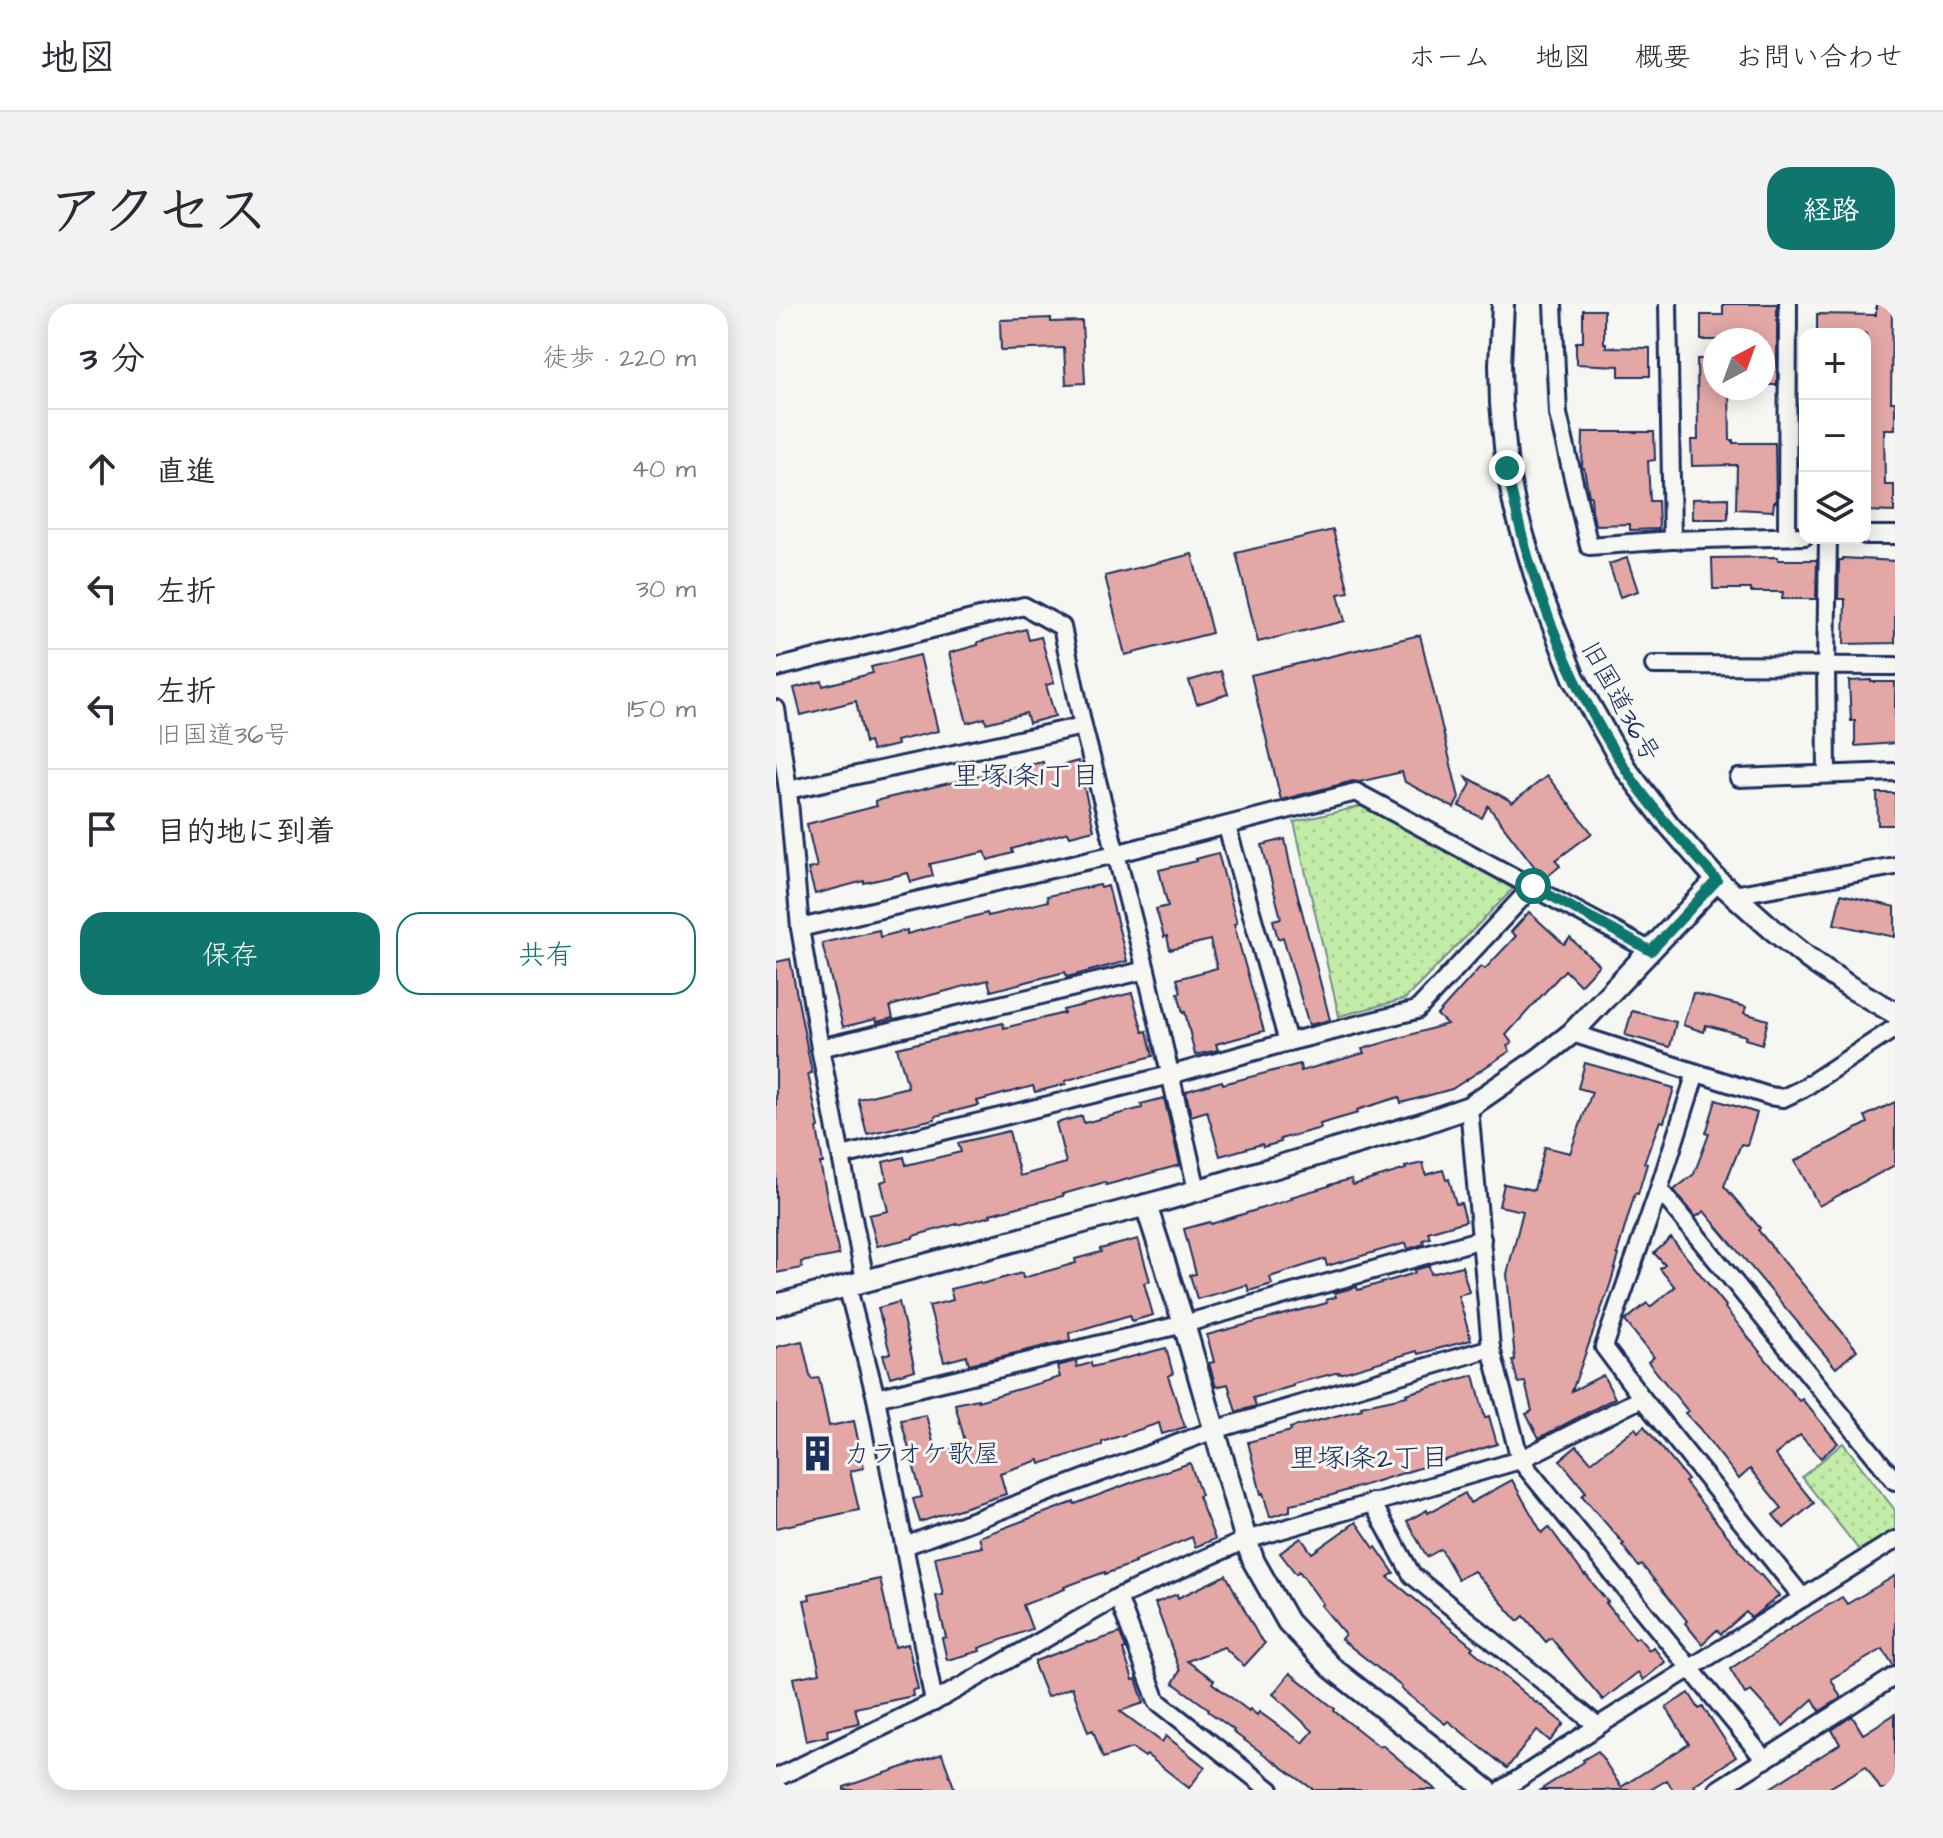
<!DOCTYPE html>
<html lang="ja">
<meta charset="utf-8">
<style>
:root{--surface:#fff;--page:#f2f2f3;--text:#2b2b33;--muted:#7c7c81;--line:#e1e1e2;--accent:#0f766e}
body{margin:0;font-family:"Architects Daughter","Klee One",sans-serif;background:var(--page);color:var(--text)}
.controls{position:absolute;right:24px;top:24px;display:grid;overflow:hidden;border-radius:16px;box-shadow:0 4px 20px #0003}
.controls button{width:72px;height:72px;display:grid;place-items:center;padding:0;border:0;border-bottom:2px solid var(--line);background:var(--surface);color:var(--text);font:40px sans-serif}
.compass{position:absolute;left:927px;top:24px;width:72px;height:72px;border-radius:50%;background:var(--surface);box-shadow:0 4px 20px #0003;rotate:41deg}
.stop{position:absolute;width:24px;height:24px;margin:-18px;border:6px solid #0f766e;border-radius:50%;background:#fff}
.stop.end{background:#0f766e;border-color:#fff;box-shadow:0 2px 8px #0008}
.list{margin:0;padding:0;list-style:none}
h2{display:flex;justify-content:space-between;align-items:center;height:104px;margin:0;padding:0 32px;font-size:34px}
h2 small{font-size:26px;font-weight:400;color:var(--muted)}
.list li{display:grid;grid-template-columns:52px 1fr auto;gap:24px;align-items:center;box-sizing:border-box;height:120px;padding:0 32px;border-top:2px solid var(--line)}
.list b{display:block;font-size:30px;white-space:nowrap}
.list p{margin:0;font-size:26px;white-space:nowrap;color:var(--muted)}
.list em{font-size:26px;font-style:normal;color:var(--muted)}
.actions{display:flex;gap:16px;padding:24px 32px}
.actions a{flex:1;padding:18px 0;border:2px solid var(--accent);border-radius:24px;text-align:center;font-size:28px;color:var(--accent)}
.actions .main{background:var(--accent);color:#fff}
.icon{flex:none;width:44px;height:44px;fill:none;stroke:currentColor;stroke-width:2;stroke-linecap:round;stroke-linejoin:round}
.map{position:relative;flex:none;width:1119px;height:1486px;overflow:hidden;border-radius:24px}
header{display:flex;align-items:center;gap:48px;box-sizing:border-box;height:112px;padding:0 40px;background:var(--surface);border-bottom:2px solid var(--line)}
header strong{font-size:38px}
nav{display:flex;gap:44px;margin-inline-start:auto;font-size:28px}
.intro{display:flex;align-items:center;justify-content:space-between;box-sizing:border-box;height:192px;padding:0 48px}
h1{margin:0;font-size:56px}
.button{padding:20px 36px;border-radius:24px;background:var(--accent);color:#fff;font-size:28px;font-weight:700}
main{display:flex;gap:48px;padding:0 48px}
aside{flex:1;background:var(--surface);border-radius:24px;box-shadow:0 4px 20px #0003}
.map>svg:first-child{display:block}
.park{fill:url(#park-dots);stroke:#6f8e83;stroke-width:2}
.building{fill:#e3a8a6;stroke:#1b2f5e;stroke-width:2}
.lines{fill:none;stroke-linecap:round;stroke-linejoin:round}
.minor-casing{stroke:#1b2f5e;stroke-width:22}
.tertiary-casing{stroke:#1b2f5e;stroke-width:26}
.minor{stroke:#f6f6f2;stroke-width:16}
.tertiary{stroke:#f6f6f2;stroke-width:20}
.route{stroke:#0f766e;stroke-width:10}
.labels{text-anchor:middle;stroke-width:6;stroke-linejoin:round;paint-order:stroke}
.street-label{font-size:26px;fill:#1b2f5e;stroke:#f6f6f2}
.poi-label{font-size:26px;fill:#1b2f5e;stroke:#f6f6f2;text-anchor:start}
.neighbourhood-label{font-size:28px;fill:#1b2f5e;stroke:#f6f6f2}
</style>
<header>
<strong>地図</strong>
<nav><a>ホーム</a><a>地図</a><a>概要</a><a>お問い合わせ</a></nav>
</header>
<div class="intro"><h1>アクセス</h1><a class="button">経路</a></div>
<main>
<aside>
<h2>3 分<small>徒歩 · 220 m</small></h2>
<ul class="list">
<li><svg class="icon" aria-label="ahead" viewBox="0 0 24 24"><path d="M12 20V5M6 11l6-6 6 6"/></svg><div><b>直進</b></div><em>40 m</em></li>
<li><svg class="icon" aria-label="left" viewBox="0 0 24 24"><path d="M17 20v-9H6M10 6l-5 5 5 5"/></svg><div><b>左折</b></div><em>30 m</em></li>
<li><svg class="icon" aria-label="left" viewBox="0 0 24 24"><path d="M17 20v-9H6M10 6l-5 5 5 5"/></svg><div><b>左折</b><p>旧国道36号</p></div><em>150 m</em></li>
<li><svg class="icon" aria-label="arrive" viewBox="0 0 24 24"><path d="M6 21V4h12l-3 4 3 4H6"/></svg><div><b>目的地に到着</b></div></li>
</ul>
<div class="actions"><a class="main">保存</a><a>共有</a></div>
</aside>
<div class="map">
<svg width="1119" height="1486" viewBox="0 0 1119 1486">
<defs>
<pattern id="park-dots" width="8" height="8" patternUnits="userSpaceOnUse" patternTransform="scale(2)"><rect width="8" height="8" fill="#c3eca8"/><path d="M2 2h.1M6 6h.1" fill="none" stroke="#a7cb93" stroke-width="1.8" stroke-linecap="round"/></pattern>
</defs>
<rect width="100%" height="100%" fill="#f6f6f2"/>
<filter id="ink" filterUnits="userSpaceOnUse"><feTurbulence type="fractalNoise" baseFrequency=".0125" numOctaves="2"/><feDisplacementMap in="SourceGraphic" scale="16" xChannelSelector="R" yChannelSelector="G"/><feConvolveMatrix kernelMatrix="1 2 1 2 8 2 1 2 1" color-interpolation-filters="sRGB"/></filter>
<g filter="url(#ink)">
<g class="park">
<path d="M 590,501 L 737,585 L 629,695 L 563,712 L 518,518 Z"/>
<path d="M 1067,1139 L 1119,1206 L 1119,1225 L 1083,1246 L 1026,1173 Z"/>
</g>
<g class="building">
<path d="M 947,0 L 1001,0 L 1001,81 L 987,81 L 987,36 L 925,36 L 925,11 L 947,11 Z"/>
<path d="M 1100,0 L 1116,0 L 1115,98 L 1119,98 L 1119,125 L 1108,125 L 1109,181 L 1118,181 L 1118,208 L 1090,207 L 1090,200 L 1089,200 L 1090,30 L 1041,30 L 1041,10 L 1100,11 Z"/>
<path d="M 807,6 L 828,6 L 828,39 L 830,39 L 830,43 L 874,44 L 874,72 L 843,72 L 843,62 L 800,60 L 800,38 L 807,38 Z"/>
<path d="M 275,14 L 275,18 L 306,17 L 309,79 L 290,80 L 288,44 L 225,46 L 224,16 Z"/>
<path d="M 921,55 L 939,55 L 939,84 L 953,84 L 954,136 L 957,136 L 957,139 L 999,139 L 1000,198 L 998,198 L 997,207 L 960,205 L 961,161 L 916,162 L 915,136 L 922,136 Z"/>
<path d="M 807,128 L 878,128 L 879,156 L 872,157 L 874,197 L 882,197 L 883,225 L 854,226 L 854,220 L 819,221 L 816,206 L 815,192 L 813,192 L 808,164 L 806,164 Z"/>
<path d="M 952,194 L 952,215 L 916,215 L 916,195 Z"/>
<path d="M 557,226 L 573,288 L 562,290 L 569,317 L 482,338 L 460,249 Z"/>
<path d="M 416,250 L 436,329 L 349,351 L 329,272 Z"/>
<path d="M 1002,253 L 1002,256 L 1041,256 L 1040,295 L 1006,295 L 1007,288 L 975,288 L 975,285 L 937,285 L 936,254 Z"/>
<path d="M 851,254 L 862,287 L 844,293 L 833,260 Z"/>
<path d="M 1067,254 L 1119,257 L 1119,339 L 1068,340 L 1069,295 L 1062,295 L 1063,256 L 1067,256 Z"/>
<path d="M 250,325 L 253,336 L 265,333 L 278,379 L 270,381 L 279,412 L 253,419 L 250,409 L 210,419 L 209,414 L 191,419 L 173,349 L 202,341 L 202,338 Z"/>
<path d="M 644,331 L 683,494 L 678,504 L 629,478 L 626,468 L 583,478 L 577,477 L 505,496 L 475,371 Z"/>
<path d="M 144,351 L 162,427 L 120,437 L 121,441 L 96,447 L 93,438 L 89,439 L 80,397 L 25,411 L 18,384 L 46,377 L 47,382 L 97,369 L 95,363 Z"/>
<path d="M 445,367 L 452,390 L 421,400 L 413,377 Z"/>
<path d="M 1095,376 L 1095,378 L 1119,378 L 1119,439 L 1079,442 L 1079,417 L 1075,417 L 1073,377 Z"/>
<path d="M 302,457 L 318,526 L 294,532 L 292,528 L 236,545 L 237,549 L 212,556 L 209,548 L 154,560 L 157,572 L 135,578 L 132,569 L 88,579 L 88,577 L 39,590 L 32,565 L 41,563 L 31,520 L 101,502 L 99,497 L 231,465 L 267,458 L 269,466 Z"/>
<path d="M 689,472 L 733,496 L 736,499 L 771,472 L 816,529 L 780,556 L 784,562 L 768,575 L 712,502 L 706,514 L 683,502 L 695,480 Z"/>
<path d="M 1101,489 L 1119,489 L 1119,521 L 1102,521 Z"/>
<path d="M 509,535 L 514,561 L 554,716 L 533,721 L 507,633 L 502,635 L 497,616 L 505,614 L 486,541 Z"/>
<path d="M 442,549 L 461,619 L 458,620 L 467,654 L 488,727 L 440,740 L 442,746 L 419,751 L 409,708 L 407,709 L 402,689 L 405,688 L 401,675 L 441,664 L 434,636 L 394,646 L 391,632 L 388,633 L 380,605 L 392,602 L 383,566 L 421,557 L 420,555 Z"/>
<path d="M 324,581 L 325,584 L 332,582 L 351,657 L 291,673 L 289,668 L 215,687 L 212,676 L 114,702 L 117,714 L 101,718 L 100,715 L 67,723 L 46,639 L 103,626 L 104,633 L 131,626 L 131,630 L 211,609 L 212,612 L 272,597 L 271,592 Z"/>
<path d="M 1065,590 L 1119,603 L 1119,633 L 1058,620 Z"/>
<path d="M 753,608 L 788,640 L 794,634 L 823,661 L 804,681 L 789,666 L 730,731 L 736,739 L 731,742 L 734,747 L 676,785 L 625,799 L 623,793 L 581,806 L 582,809 L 544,820 L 545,824 L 504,835 L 505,838 L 487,843 L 486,840 L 444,852 L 431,807 L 415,812 L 410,788 L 414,786 L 446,777 L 447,780 L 524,760 L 525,767 L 588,749 L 586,745 L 671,720 L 661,711 L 705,662 L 709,665 L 740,632 L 735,628 Z"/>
<path d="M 14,655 L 36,769 L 32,770 L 43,823 L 41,824 L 47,859 L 44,859 L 63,951 L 25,958 L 26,964 L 0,969 L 0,658 Z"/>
<path d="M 356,689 L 367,728 L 371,727 L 377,752 L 328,765 L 289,777 L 290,780 L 259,788 L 257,782 L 201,797 L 203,801 L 159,812 L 159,815 L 91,830 L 82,795 L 132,783 L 121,744 L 227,719 L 228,724 L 288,709 L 287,706 Z"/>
<path d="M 917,689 L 970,703 L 968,709 L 992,716 L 986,740 L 969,735 L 970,732 L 930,721 L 928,728 L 907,721 Z"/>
<path d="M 856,707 L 900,718 L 894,743 L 849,731 Z"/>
<path d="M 809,759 L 898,784 L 888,818 L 884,817 L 868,859 L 871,860 L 862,890 L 859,889 L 841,950 L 843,951 L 834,981 L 796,1087 L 827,1071 L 839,1094 L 763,1134 L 750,1110 L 756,1107 L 749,1078 L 742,1079 L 736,1056 L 739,1056 L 731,970 L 747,907 L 723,902 L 728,880 L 758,886 L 769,843 L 794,849 L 816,788 L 802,784 Z"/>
<path d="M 388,794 L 404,861 L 330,881 L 329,878 L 287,890 L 287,892 L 214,910 L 215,912 L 181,921 L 181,920 L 137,932 L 137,934 L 101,942 L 93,911 L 112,907 L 105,878 L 111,876 L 107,858 L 128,853 L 130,861 L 185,848 L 182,839 L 233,827 L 244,872 L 290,859 L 280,819 L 306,812 L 308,819 L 366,804 L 365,800 Z"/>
<path d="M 940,796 L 981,809 L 971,841 L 965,840 L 948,882 L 984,924 L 982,926 L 1081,1046 L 1060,1064 L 928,907 L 920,913 L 898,886 L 918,870 L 933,830 L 930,829 Z"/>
<path d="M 1119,798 L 1119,861 L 1043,902 L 1019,857 L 1092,819 L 1089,812 Z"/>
<path d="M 647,859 L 650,871 L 667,866 L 670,876 L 673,875 L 680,900 L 685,899 L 690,917 L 652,928 L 654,934 L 647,936 L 648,940 L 632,945 L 630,939 L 551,962 L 549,955 L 494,973 L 496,980 L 473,987 L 471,981 L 421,995 L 414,971 L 420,970 L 408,925 L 434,918 L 435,920 L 516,895 L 515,893 L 553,882 L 553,881 L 575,875 L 577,881 L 630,865 L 629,863 Z"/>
<path d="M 895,934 L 950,1002 L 949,1004 L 1023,1097 L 1026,1095 L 1062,1139 L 1045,1154 L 1024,1131 L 999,1151 L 1038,1199 L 1008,1224 L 997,1211 L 1006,1204 L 974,1165 L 963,1175 L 923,1124 L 909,1109 L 912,1107 L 872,1058 L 878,1053 L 849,1017 L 871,999 L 874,1003 L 899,983 L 884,965 L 889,961 L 878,949 Z"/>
<path d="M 362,935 L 374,977 L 368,979 L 377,1011 L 356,1017 L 354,1011 L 293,1029 L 294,1036 L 193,1060 L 191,1052 L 168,1058 L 153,1002 L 177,996 L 174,985 L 204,978 L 205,980 L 246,969 L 247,974 L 300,959 L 299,955 L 325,948 L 324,945 Z"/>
<path d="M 653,962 L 655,970 L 686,962 L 693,988 L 682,991 L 695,1036 L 642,1050 L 641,1047 L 563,1070 L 563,1068 L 517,1080 L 517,1082 L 477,1094 L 480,1102 L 460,1108 L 452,1080 L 440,1083 L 433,1059 L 438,1058 L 431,1031 L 551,999 L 550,996 L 560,993 L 558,989 L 581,983 L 582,986 L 639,969 L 638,966 Z"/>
<path d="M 123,998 L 139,1066 L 114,1073 L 107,1051 L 114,1049 L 102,1004 Z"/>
<path d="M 26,1037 L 35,1075 L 43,1074 L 53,1122 L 78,1117 L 88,1164 L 74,1167 L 83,1206 L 0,1224 L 0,1043 Z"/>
<path d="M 390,1044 L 397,1070 L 392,1072 L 409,1123 L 386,1130 L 383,1119 L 326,1138 L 326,1141 L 264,1160 L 263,1156 L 224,1169 L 230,1190 L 144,1218 L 137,1195 L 146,1193 L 125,1116 L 150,1111 L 160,1150 L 190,1141 L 179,1100 L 202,1095 L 202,1097 L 284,1073 L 281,1062 L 300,1057 L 301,1063 L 315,1059 L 316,1063 Z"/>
<path d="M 698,1071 L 709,1114 L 713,1112 L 721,1140 L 553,1192 L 514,1200 L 514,1207 L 494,1213 L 487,1189 L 485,1190 L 472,1138 L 515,1127 L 514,1124 L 586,1105 L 585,1102 L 631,1092 L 630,1090 Z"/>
<path d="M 868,1122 L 912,1176 L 909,1178 L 923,1196 L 983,1271 L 984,1270 L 1003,1292 L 975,1314 L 970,1308 L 945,1330 L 941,1326 L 926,1340 L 909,1319 L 911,1317 L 892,1293 L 866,1261 L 863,1263 L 846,1241 L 848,1240 L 806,1192 L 810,1188 L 784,1156 L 801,1142 L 815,1158 L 859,1124 L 862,1128 Z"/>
<path d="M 414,1159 L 425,1191 L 422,1192 L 439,1235 L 419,1243 L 416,1233 L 358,1257 L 359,1259 L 329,1270 L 329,1268 L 288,1283 L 289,1285 L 247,1301 L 256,1325 L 203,1344 L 204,1347 L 171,1356 L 166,1334 L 170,1333 L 160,1292 L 167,1291 L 159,1253 L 206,1243 L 203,1233 L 298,1198 L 299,1200 L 360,1177 Z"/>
<path d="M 736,1176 L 766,1229 L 773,1223 L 809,1272 L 810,1271 L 832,1298 L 830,1299 L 859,1335 L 862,1333 L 873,1346 L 877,1343 L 889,1358 L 867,1376 L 862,1368 L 827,1396 L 775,1334 L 770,1338 L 748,1312 L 742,1317 L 698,1267 L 682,1275 L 665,1245 L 651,1253 L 631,1217 L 651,1206 L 652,1209 L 689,1189 L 694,1199 Z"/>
<path d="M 580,1218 L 598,1244 L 600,1243 L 618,1269 L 612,1273 L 697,1343 L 695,1345 L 724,1369 L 760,1399 L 761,1398 L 788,1420 L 774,1437 L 761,1426 L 731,1464 L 672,1417 L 669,1420 L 644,1400 L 625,1385 L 626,1383 L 565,1335 L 569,1330 L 545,1301 L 547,1300 L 523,1267 L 520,1270 L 504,1249 L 525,1234 L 536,1249 Z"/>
<path d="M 450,1271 L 483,1333 L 489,1339 L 468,1362 L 448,1343 L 411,1357 L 438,1376 L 436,1379 L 473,1407 L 474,1405 L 481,1411 L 483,1408 L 527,1439 L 537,1427 L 497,1390 L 514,1369 L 559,1405 L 558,1407 L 604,1443 L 606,1441 L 660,1486 L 538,1486 L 457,1428 L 458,1426 L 432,1407 L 433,1405 L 397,1379 L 404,1367 L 379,1299 L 401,1290 L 402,1294 Z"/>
<path d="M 1119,1272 L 1119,1361 L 1117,1361 L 1107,1345 L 1055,1375 L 1065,1394 L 1044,1407 L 1037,1395 L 1007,1422 L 975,1387 L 969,1390 L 954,1365 L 1026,1317 L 1066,1293 L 1071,1300 Z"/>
<path d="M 104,1275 L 119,1343 L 132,1340 L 142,1385 L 136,1386 L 137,1392 L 79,1404 L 83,1419 L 51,1426 L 52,1432 L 30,1437 L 17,1374 L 44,1369 L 28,1296 L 34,1295 L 33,1290 Z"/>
<path d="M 344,1329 L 350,1345 L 347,1346 L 357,1376 L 360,1375 L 368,1399 L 344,1407 L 386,1438 L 390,1432 L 429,1463 L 413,1484 L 371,1451 L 369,1453 L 356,1444 L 327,1454 L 317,1426 L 312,1428 L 296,1383 L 271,1393 L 259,1363 L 259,1357 L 312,1338 L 313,1339 Z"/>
<path d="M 913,1389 L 923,1405 L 927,1403 L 960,1453 L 918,1481 L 921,1486 L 897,1486 L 891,1476 L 874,1486 L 764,1486 L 808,1458 L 807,1456 L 822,1447 L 845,1483 L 913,1440 L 890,1403 Z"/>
<path d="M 1119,1410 L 1119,1486 L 1105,1486 L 1090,1462 L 1050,1486 L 991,1486 L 1064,1440 L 1056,1426 L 1076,1412 L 1087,1430 Z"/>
<path d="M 166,1450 L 179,1486 L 68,1486 L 68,1483 Z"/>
</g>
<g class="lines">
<defs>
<g id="minor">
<path d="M 777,0 L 782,110 L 813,242 L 896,236 L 1029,232"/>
<path d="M 892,0 L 896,236"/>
<path d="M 1089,231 L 1119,231"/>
<path d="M 1011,232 L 1012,0"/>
<path d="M 878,361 L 1119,362"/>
<path d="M 0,364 L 248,302 L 286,323 L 307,422 L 370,666 L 421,886"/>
<path d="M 0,405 L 12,486 L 24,624 L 44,744 L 89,976"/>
<path d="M 1051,469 L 1050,362 L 1052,234"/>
<path d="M 963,474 L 1119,468"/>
<path d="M 12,486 L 307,422"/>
<path d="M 451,523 L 512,738"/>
<path d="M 957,591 L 1119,562"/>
<path d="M 24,624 L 339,550 L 580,488 L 875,647"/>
<path d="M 796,729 L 993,792 L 1007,794 L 1026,785 L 1119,724"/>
<path d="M 44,744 L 370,666"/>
<path d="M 920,769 L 883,885 L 828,1043 L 866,1094 L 1027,1294"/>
<path d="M 693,803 L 715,1044 L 744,1156 L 989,1456"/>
<path d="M 66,852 L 394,771 L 512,738 L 641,706 L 757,582"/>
<path d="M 883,885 L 1119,1177"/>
<path d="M 71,981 L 100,1094 L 158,1398"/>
<path d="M 100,1094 L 408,1020 L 706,935"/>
<path d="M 596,1198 L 636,1271 L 822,1422"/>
<path d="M 129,1242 L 438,1126 L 715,1044"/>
<path d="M 342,1293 L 381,1397 L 494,1486"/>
<path d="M 0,1474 L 158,1398 L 342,1293 L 470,1236 L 744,1156 L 866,1094"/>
<path d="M 726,1486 L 822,1422 L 1119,1236"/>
<path d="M 941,1486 L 1119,1372"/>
</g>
<g id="tertiary">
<path d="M 727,0 L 724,60 L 725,99 L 731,164 L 739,204 L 764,288 L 798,374 L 849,464 L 893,521 L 941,576 L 996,625 L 1032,654 L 1072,682 L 1119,709"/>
<path d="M 370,901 L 408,1020 L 470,1236 L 478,1258 L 512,1318 L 556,1364 L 711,1486"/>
<path d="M 0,1001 L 389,896 L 645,820 L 693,803 L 763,755 L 796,729 L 941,576"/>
</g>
</defs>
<use href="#minor" class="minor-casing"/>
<use href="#tertiary" class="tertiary-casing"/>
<use href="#minor" class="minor"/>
<use href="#tertiary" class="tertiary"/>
</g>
</g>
<g class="lines" filter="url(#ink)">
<path class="route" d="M 731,164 C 750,269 790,373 848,463 C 874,503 909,540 941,576 L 875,647 L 757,582"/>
</g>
<defs>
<symbol id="building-bare" viewBox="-9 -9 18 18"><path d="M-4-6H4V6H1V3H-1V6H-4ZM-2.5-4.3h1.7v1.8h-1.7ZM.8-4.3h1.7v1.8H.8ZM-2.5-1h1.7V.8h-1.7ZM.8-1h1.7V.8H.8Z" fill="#1b2f5e" stroke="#f6f6f2" stroke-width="2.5" paint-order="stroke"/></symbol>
</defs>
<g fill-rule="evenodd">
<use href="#building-bare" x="16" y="1124" width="51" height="51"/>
</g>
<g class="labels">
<g class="street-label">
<text transform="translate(845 397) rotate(61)" y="9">旧国道36号</text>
</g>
<g class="poi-label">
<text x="68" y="1158">カラオケ歌屋</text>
</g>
<g class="neighbourhood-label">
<text x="250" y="481">里塚1条1丁目</text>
<text x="593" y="1163">里塚1条2丁目</text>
</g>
</g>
</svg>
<div class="controls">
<button>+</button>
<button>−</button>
<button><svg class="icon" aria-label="layers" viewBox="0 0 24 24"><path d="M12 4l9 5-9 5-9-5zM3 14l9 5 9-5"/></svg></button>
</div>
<svg class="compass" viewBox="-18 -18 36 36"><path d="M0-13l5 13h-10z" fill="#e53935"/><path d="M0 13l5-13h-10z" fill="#7c7c81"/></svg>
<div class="stop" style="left:757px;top:582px"></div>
<div class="stop end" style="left:731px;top:164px"></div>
</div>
</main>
